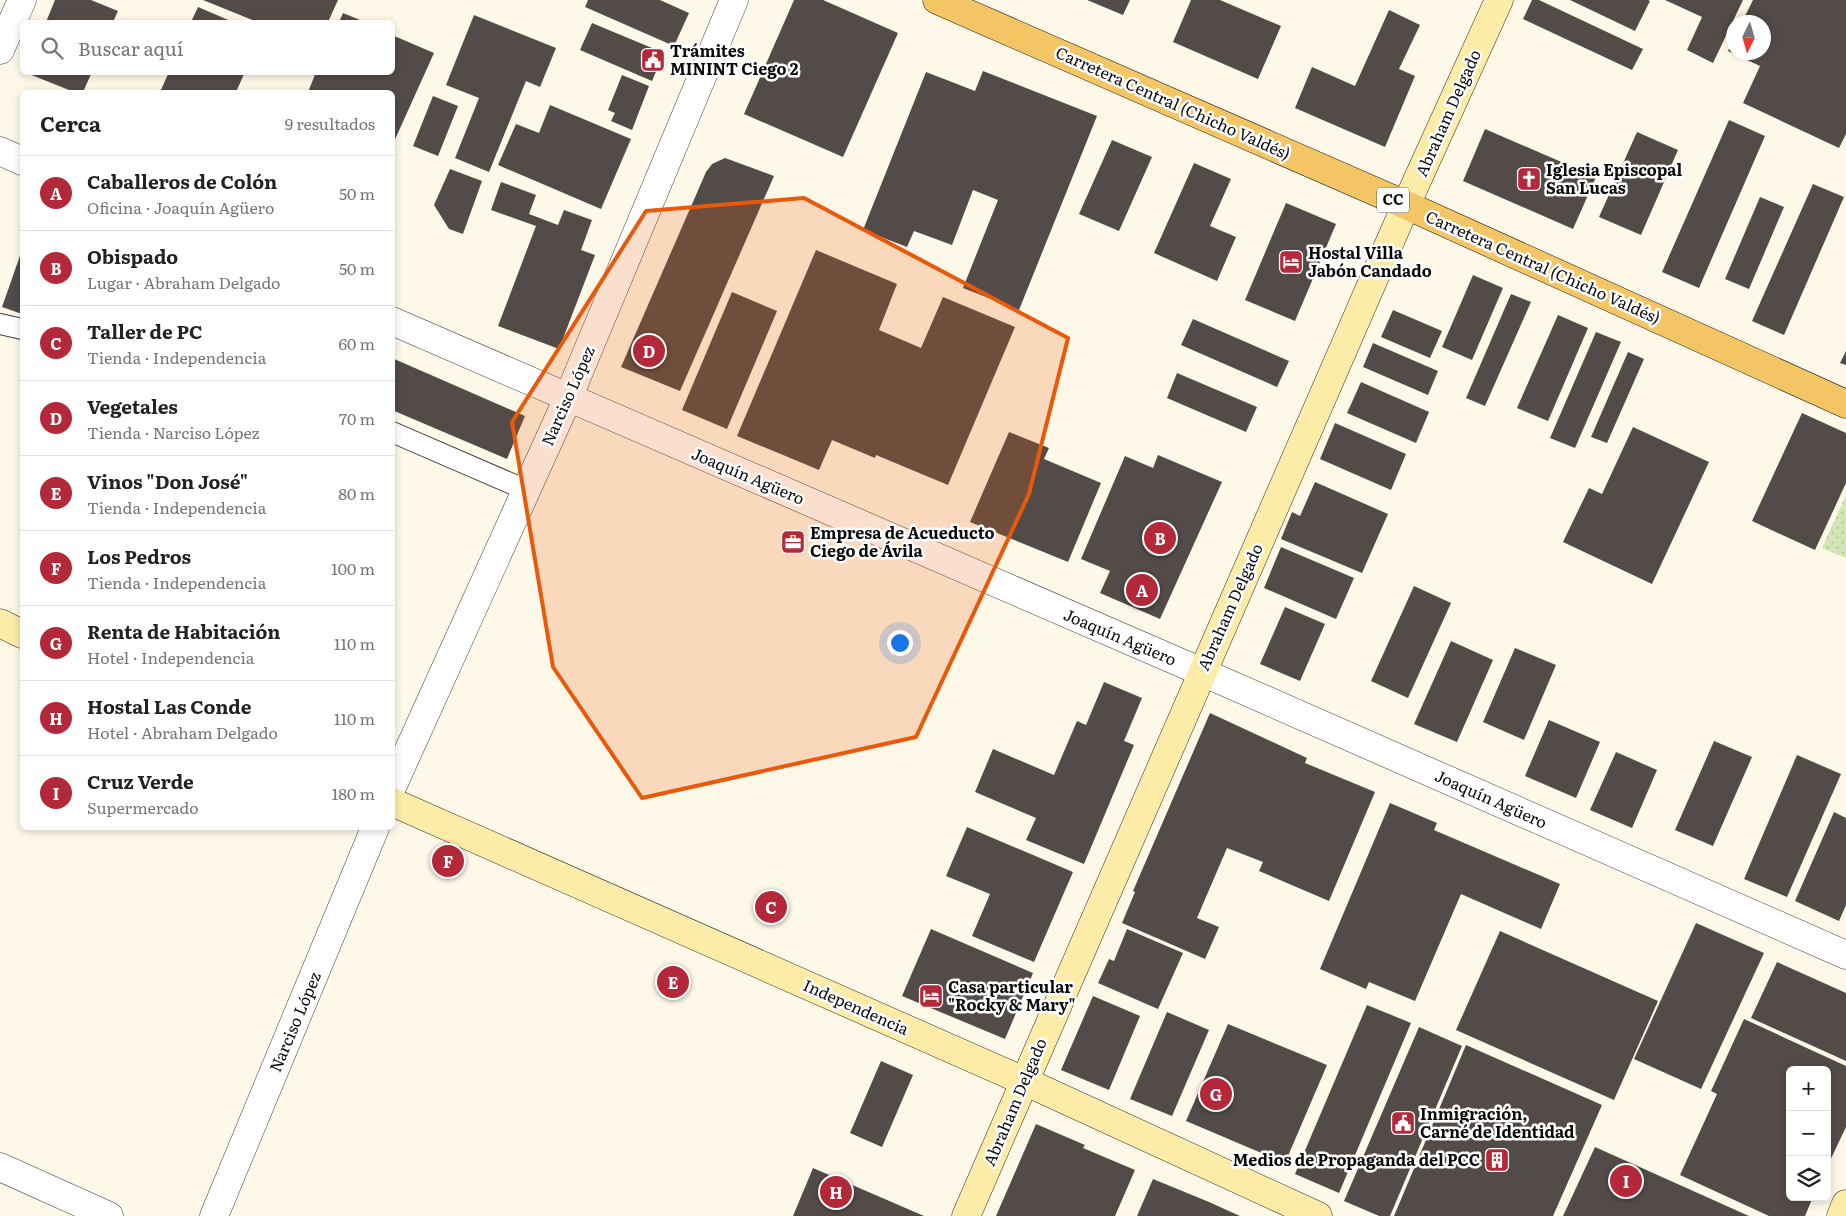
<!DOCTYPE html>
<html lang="es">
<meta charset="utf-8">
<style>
:root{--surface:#fff;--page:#f2f2f2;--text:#222;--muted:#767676;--line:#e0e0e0;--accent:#b4293a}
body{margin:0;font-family:Literata,serif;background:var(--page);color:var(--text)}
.controls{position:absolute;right:15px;bottom:15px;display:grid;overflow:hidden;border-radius:8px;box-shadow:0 2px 8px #0003}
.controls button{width:45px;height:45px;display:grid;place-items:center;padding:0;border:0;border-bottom:1px solid var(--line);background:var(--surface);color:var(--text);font:25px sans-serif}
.compass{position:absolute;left:1726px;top:15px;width:45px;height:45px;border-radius:50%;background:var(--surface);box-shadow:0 2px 8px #0003;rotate:185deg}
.you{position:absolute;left:899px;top:642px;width:18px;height:18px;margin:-12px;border:4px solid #fff;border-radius:50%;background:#1a73e8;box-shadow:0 0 0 8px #1a73e833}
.badge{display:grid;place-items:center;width:32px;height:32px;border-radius:50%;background:var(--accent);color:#fff;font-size:16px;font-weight:700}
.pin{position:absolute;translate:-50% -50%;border:2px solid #fff;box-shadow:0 1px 5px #0006}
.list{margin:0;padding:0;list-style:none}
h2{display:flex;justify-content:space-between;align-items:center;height:65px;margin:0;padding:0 20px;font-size:21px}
h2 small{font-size:16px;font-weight:400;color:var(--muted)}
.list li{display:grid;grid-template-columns:32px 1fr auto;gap:15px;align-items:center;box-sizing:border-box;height:75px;padding:0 20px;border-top:1px solid var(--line)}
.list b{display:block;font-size:19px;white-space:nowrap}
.list p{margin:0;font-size:16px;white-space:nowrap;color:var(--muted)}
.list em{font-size:16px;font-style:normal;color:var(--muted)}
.icon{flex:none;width:28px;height:28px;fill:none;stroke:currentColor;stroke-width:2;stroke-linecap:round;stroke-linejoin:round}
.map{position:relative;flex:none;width:1846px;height:1216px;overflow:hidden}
.search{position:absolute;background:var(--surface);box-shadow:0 2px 8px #0003;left:20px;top:20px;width:375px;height:55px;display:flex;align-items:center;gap:12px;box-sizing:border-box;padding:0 18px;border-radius:8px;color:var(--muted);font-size:19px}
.panel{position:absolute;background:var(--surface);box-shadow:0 2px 8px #0003;left:20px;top:90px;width:375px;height:740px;border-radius:8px}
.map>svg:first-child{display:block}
.park{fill:url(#park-dots)}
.building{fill:#534b48}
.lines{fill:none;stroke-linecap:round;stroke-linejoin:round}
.lane-casing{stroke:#3e3e3e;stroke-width:22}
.street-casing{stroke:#3e3e3e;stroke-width:29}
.secondary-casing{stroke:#2d2d2d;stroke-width:29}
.primary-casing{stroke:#1c1c1c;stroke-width:29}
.lane{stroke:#fff;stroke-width:20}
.street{stroke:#fff;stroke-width:28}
.secondary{stroke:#fceca7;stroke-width:28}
.primary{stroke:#f3c564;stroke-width:28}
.marked{fill:#e8590c;fill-opacity:0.2;stroke:#e8590c;stroke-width:4;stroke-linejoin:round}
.labels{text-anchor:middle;stroke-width:5;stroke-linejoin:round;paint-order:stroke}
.shield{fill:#fff;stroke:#545454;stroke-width:1}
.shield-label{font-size:15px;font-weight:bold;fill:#0b0b0b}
.poi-label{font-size:16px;font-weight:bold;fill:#0b0b0b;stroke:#fff;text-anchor:start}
.street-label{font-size:16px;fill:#0b0b0b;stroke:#fff}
</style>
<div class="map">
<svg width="1846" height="1216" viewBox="0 0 1846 1216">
<defs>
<pattern id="park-dots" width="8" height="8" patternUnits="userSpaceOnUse" patternTransform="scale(1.25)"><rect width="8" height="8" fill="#d2e6b5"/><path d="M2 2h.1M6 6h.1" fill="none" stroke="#b3c49a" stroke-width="1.8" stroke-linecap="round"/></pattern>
</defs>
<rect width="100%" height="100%" fill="#fef8e9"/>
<path class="park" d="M 1846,495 L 1846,558 L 1822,548 Z"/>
<g class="building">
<path d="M 55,0 L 91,0 L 118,11 L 113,22 L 46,22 Z"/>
<path d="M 203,0 L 338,0 L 328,22 L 257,22 Z"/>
<path d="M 588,0 L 660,0 L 689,13 L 674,46 L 585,7 Z"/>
<path d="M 794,0 L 823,0 L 898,33 L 843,157 L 744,114 Z"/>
<path d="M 1087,0 L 1130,0 L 1123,15 Z"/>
<path d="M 1191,0 L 1220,0 L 1281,26 L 1258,79 L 1173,42 Z"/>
<path d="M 1532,0 L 1539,0 L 1643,49 L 1632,70 L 1523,19 Z"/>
<path d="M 1570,0 L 1648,0 L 1650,1 L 1635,31 Z"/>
<path d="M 1665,0 L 1743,0 L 1713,63 L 1687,50 L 1702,17 Z"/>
<path d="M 1753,0 L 1846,0 L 1846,134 L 1839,148 L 1743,103 L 1760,66 L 1728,51 L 1734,40 L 1734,52 L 1764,52 L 1764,22 L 1742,22 Z"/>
<path d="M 198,7 L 233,22 L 191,22 Z"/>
<path d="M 1389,10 L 1420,25 L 1399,69 L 1415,76 L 1385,147 L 1295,108 L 1312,67 L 1355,86 Z"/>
<path d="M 343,13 L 365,22 L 339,22 Z"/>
<path d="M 474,15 L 556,48 L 540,87 L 526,81 L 489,172 L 455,158 L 479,98 L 446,85 Z"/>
<path d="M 592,23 L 664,53 L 652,81 L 580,50 Z"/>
<path d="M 392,35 L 434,53 L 392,146 L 392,92 L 308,92 L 316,72 L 392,72 Z"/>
<path d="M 983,71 L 1097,116 L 1019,310 L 963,288 L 998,200 L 973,190 L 952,245 L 914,231 L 907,247 L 863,230 L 926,72 L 975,91 Z"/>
<path d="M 24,72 L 92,72 L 83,92 L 74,92 Z"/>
<path d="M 169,72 L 245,72 L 236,92 L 160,92 Z"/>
<path d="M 622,75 L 649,86 L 632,130 L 611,121 L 615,113 L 608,110 Z"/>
<path d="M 433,96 L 458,106 L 438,156 L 413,146 Z"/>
<path d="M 550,105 L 631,139 L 601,209 L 498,165 L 516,124 L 539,133 Z"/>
<path d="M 1729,120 L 1765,136 L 1699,288 L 1662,272 Z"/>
<path d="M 1485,129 L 1596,177 L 1573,229 L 1463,181 Z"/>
<path d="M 1637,132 L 1678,150 L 1641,235 L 1599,217 Z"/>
<path d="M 1112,140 L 1152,157 L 1119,231 L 1079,214 Z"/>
<path d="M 725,158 L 774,176 L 680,391 L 621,367 L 706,172 L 712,164 Z"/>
<path d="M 1194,163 L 1231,179 L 1210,226 L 1236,237 L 1217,281 L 1154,253 Z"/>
<path d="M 450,169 L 482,181 L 463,234 L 449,229 L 434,205 Z"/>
<path d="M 501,182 L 536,195 L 529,214 L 558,225 L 564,210 L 592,220 L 581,250 L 595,255 L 559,349 L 498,326 L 536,226 L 491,210 Z"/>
<path d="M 1813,184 L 1844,197 L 1784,335 L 1752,321 Z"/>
<path d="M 1760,197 L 1784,207 L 1749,289 L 1725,279 Z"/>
<path d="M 1286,203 L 1336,224 L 1295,321 L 1245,300 Z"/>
<path d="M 22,250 L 22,314 L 2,307 Z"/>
<path d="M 816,250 L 897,284 L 879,330 L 921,348 L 943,297 L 1015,327 L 948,485 L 876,455 L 875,458 L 832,440 L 819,470 L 737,436 Z"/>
<path d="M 1473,275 L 1503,288 L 1472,360 L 1442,347 Z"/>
<path d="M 732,292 L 777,311 L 727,429 L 682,410 Z"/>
<path d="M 1511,294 L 1531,302 L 1485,406 L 1466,398 Z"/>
<path d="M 1393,310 L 1442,331 L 1430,358 L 1381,337 Z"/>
<path d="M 1558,315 L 1588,328 L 1548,421 L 1517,408 Z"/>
<path d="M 1193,319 L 1289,361 L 1277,387 L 1181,345 Z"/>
<path d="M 1596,332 L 1621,342 L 1575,448 L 1550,438 Z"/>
<path d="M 1373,343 L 1438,371 L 1428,395 L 1363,367 Z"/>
<path d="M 1846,351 L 1846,365 L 1840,363 Z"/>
<path d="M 1628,352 L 1644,359 L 1607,443 L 1591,437 Z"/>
<path d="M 392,358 L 525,416 L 507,459 L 392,410 Z"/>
<path d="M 1177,373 L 1257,407 L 1246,432 L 1167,398 Z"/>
<path d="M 1361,382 L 1429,412 L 1416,443 L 1347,413 Z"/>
<path d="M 1802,413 L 1846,433 L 1846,483 L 1815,550 L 1752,521 Z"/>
<path d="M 1335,423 L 1406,454 L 1391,490 L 1320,459 Z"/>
<path d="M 1633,427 L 1709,462 L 1652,584 L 1563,542 L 1589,488 L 1602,494 Z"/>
<path d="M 1009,432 L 1049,448 L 1044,459 L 1101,483 L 1068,562 L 970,522 Z"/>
<path d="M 1158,455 L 1222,482 L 1160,619 L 1100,593 L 1110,571 L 1081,559 L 1125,456 L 1153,468 Z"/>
<path d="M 1315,482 L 1388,514 L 1362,573 L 1281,539 L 1292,512 L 1300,516 Z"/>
<path d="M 1281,547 L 1354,578 L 1336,619 L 1264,588 Z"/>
<path d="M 1414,586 L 1451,603 L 1408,698 L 1371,681 Z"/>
<path d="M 1285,607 L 1325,624 L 1300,681 L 1260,664 Z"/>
<path d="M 1451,641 L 1493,660 L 1457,742 L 1414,724 Z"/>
<path d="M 1515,648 L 1556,665 L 1524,740 L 1483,722 Z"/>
<path d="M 1104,682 L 1142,698 L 1124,741 L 1134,745 L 1084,864 L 1026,840 L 1036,818 L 975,792 L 993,749 L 1054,775 L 1077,721 L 1086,725 Z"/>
<path d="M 1210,713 L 1307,758 L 1305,763 L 1375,792 L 1329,901 L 1259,871 L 1263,862 L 1227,848 L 1197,918 L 1219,927 L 1205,959 L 1122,923 L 1135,892 L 1133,891 Z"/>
<path d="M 1549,720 L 1600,742 L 1576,798 L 1525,776 Z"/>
<path d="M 1714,741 L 1752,757 L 1713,846 L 1675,830 Z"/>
<path d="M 1616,752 L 1657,770 L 1632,828 L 1590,810 Z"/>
<path d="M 1797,755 L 1841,774 L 1787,897 L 1744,879 Z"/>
<path d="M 1390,803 L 1437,823 L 1434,830 L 1560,884 L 1541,929 L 1461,894 L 1415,1001 L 1369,982 L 1366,989 L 1320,969 Z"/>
<path d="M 1834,812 L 1846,818 L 1846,905 L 1839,921 L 1795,901 Z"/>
<path d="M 967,827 L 1073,872 L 1034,962 L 972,936 L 990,894 L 946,876 Z"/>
<path d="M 1696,923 L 1764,953 L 1701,1089 L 1634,1059 Z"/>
<path d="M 931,929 L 1033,973 L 1005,1039 L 902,996 Z"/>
<path d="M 1127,929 L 1183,953 L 1158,1009 L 1098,983 L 1109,959 L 1114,961 Z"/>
<path d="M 1500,931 L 1658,1001 L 1614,1100 L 1456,1030 Z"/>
<path d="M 1777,962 L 1846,993 L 1846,1061 L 1751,1018 Z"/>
<path d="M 1093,996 L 1140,1016 L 1109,1090 L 1061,1070 Z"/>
<path d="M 1367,1005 L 1411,1023 L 1339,1193 L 1295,1174 Z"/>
<path d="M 1167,1012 L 1209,1030 L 1172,1116 L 1130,1099 Z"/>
<path d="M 1744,1019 L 1846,1066 L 1846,1127 L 1827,1167 L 1827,1070 L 1790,1070 L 1790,1197 L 1813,1197 L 1805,1216 L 1769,1216 L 1680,1175 L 1717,1094 L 1711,1091 Z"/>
<path d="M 1228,1024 L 1327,1065 L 1285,1163 L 1186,1121 Z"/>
<path d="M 1419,1027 L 1462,1046 L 1390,1216 L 1379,1216 L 1344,1201 Z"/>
<path d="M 1466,1045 L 1602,1105 L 1553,1216 L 1394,1216 Z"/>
<path d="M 881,1061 L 913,1075 L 882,1147 L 850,1133 Z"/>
<path d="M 1036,1124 L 1085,1145 L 1083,1148 L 1135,1170 L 1115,1216 L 996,1216 Z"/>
<path d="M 1595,1147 L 1749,1216 L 1563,1216 Z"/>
<path d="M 813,1168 L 924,1216 L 793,1216 Z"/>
<path d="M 1153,1179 L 1209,1202 L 1240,1216 L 1137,1216 Z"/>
</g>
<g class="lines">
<defs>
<g id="lane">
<path d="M 0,324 L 22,329"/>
<path d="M 392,432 L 526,490"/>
</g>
<g id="street">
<path d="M 0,50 L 22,0"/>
<path d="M 0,151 L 22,161"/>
<path d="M 392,321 L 1202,672 L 1846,955"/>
<path d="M 392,787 L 568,398 L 734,0"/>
<path d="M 0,1167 L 109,1216"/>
<path d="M 214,1216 L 375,828"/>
</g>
<g id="secondary">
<path d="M 0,623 L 22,634"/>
<path d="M 392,802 L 1024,1081 L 1318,1216"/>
<path d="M 966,1216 L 1406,205 L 1499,0"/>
<path d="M 1841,1216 L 1846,1204"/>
</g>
<path id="primary" d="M 937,0 L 1406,205 L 1846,404"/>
</defs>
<use href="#lane" class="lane-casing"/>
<use href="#street" class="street-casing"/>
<use href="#secondary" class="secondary-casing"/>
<use href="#primary" class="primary-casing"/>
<use href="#lane" class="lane"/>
<use href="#street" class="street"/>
<use href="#secondary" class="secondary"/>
<use href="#primary" class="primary"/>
</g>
<path class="marked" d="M 804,198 L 1068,338 L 1029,494 L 916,737 L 642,798 L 553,667 L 512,422 L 646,211 Z"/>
<defs>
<symbol id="civic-square" viewBox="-11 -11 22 22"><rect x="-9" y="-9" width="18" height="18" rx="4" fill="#b4293a" stroke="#fff"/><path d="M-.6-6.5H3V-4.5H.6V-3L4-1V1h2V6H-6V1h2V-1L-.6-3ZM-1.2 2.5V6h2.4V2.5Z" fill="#fff"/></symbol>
<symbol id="church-square" viewBox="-11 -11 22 22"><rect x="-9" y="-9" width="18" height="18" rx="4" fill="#b4293a" stroke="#fff"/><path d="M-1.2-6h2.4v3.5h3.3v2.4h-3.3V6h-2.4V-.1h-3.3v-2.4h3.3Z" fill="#fff"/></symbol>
<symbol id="hotel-square" viewBox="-11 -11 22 22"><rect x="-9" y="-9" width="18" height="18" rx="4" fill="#b4293a" stroke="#fff"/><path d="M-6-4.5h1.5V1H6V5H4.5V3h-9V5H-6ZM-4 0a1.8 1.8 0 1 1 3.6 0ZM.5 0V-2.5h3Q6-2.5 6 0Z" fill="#fff"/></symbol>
<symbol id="office-square" viewBox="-11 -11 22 22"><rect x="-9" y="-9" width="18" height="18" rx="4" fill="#b4293a" stroke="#fff"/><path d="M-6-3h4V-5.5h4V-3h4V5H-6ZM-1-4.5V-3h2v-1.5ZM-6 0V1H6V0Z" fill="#fff"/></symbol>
<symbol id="building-square" viewBox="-11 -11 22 22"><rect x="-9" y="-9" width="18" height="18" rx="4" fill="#b4293a" stroke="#fff"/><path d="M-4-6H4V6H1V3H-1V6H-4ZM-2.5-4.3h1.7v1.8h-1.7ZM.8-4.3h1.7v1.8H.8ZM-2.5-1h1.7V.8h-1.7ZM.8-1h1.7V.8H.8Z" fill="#fff"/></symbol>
</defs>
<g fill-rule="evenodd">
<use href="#civic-square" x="639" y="46" width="28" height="28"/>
<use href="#church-square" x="1515" y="165" width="28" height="28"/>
<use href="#hotel-square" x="1277" y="248" width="28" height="28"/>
<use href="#office-square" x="779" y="528" width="28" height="28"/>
<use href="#hotel-square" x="917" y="982" width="28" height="28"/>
<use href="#civic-square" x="1389" y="1109" width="28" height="28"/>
<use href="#building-square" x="1483" y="1146" width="28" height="28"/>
</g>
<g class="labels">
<rect class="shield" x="1377" y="187.5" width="32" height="25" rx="4"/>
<g class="shield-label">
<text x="1393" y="205">CC</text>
</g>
<g class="poi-label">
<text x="670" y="57">Trámites<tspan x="670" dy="18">MININT Ciego 2</tspan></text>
<text x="1546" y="176">Iglesia Episcopal<tspan x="1546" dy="18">San Lucas</tspan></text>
<text x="1308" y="259">Hostal Villa<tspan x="1308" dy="18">Jabón Candado</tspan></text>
<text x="810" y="539">Empresa de Acueducto<tspan x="810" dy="18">Ciego de Ávila</tspan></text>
<text x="948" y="993">Casa particular<tspan x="948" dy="18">"Rocky &amp; Mary"</tspan></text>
<text x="1420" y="1120">Inmigración,<tspan x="1420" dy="18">Carné de Identidad</tspan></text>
<text x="1480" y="1166" text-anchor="end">Medios de Propaganda del PCC</text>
</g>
<g class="street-label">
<text transform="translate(1173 103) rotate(24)" y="6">Carretera Central (Chicho Valdés)</text>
<text transform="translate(1448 113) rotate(-66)" y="6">Abraham Delgado</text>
<text transform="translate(1543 267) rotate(24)" y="6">Carretera Central (Chicho Valdés)</text>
<text transform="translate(568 396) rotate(-66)" y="6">Narciso López</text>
<text transform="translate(748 476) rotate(23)" y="6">Joaquín Agüero</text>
<text transform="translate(1230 607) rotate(-66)" y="6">Abraham Delgado</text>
<text transform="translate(1120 637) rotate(23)" y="6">Joaquín Agüero</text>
<text transform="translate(1491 799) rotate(24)" y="6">Joaquín Agüero</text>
<text transform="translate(856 1007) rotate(24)" y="6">Independencia</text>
<text transform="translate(295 1022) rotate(-67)" y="6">Narciso López</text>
<text transform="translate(1015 1102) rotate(-67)" y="6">Abraham Delgado</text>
</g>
</g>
</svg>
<div class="controls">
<button>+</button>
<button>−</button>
<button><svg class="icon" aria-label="layers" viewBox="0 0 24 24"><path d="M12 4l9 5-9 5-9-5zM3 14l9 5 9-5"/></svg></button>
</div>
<svg class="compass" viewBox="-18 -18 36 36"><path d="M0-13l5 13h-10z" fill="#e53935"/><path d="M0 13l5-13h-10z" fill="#767676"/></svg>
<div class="you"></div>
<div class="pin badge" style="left:1142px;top:590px">A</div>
<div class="pin badge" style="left:1160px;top:538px">B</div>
<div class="pin badge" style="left:771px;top:907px">C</div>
<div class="pin badge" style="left:649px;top:351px">D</div>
<div class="pin badge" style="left:673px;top:982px">E</div>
<div class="pin badge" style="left:448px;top:861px">F</div>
<div class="pin badge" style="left:1216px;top:1094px">G</div>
<div class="pin badge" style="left:836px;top:1192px">H</div>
<div class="pin badge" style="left:1626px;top:1181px">I</div>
<div class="search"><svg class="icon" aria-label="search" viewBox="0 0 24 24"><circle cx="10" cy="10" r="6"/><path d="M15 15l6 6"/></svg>Buscar aquí</div>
<section class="panel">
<h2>Cerca<small>9 resultados</small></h2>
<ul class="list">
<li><span class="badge">A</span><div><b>Caballeros de Colón</b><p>Oficina · Joaquín Agüero</p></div><em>50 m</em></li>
<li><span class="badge">B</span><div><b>Obispado</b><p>Lugar · Abraham Delgado</p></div><em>50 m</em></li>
<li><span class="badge">C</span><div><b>Taller de PC</b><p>Tienda · Independencia</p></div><em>60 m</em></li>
<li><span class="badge">D</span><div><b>Vegetales</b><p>Tienda · Narciso López</p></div><em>70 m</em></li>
<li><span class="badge">E</span><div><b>Vinos &quot;Don José&quot;</b><p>Tienda · Independencia</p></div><em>80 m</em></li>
<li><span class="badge">F</span><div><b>Los Pedros</b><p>Tienda · Independencia</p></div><em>100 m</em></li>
<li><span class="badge">G</span><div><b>Renta de Habitación</b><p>Hotel · Independencia</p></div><em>110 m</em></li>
<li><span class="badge">H</span><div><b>Hostal Las Conde</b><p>Hotel · Abraham Delgado</p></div><em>110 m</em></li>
<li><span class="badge">I</span><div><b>Cruz Verde</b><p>Supermercado</p></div><em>180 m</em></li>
</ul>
</section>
</div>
